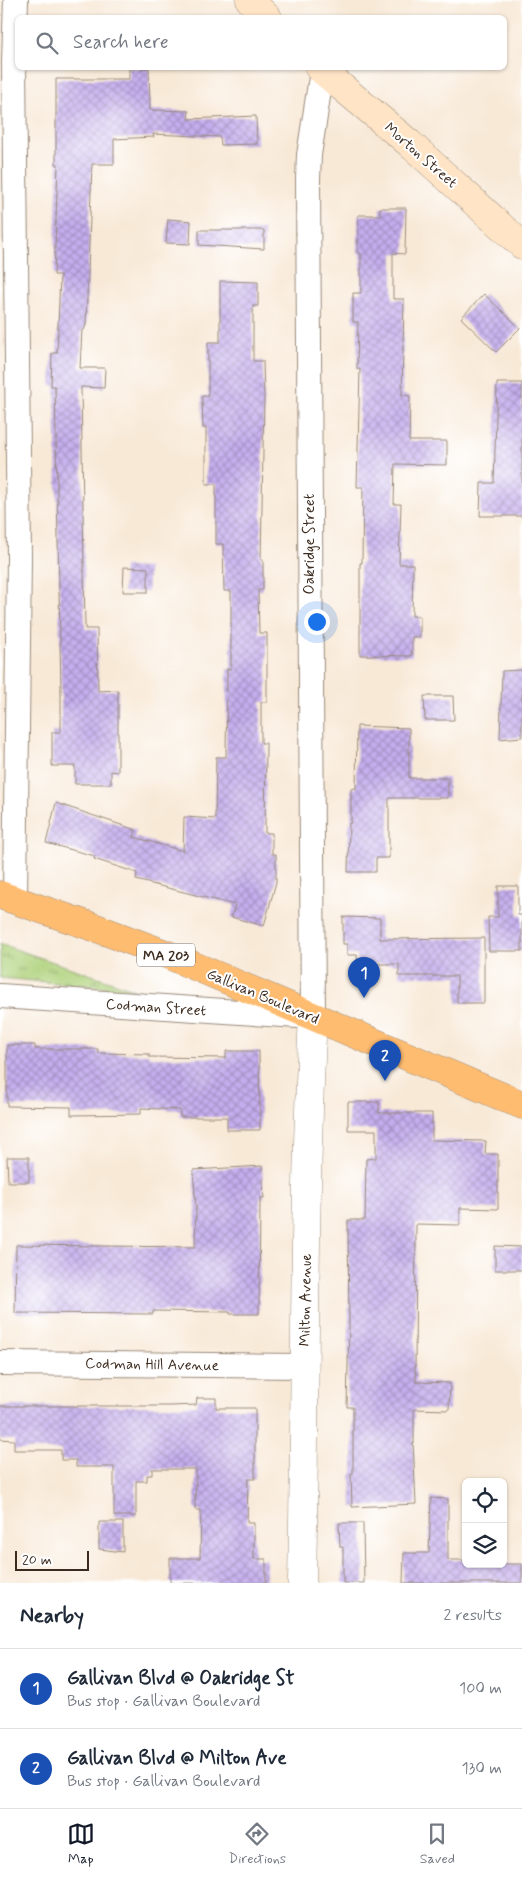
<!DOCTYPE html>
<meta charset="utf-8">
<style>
:root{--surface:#fff;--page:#f6f6f7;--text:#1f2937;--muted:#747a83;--line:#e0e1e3;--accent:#111827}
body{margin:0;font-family:Mynerve,sans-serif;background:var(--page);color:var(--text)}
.controls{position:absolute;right:15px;bottom:15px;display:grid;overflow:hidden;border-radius:8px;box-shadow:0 1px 4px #0004}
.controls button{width:45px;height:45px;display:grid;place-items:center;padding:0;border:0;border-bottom:1px solid var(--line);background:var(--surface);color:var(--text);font:25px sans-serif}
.scale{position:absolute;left:15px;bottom:12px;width:74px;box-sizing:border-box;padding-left:5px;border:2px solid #3b2a1e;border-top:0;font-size:14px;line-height:18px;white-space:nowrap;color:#3b2a1e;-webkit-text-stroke:4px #fff;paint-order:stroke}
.you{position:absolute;left:316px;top:621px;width:18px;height:18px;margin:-12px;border:4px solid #fff;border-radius:50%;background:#1a73e8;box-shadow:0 0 0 8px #1a73e833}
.badge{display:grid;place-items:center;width:32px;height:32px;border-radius:50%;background:var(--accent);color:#fff;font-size:16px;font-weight:700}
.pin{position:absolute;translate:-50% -41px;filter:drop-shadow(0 1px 2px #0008)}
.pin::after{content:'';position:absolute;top:26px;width:18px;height:15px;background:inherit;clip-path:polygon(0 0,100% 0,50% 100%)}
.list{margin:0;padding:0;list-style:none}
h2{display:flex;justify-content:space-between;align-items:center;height:65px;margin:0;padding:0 20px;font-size:21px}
h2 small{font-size:16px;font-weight:400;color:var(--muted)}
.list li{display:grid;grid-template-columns:32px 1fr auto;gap:15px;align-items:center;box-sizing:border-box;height:80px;padding:0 20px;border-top:1px solid var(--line)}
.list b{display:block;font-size:19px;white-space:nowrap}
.list p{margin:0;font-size:16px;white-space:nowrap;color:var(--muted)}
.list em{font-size:16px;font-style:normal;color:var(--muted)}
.icon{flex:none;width:28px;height:28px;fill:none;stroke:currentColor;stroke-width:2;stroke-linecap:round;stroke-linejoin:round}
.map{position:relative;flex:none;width:522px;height:1583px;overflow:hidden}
.search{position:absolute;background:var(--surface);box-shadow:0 1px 4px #0004;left:15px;right:15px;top:15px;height:55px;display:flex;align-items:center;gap:12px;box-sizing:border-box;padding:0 18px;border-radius:8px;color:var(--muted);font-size:19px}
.sheet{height:225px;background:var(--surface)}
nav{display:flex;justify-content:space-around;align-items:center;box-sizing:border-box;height:70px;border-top:1px solid var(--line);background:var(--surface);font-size:14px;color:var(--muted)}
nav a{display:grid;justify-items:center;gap:2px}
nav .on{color:var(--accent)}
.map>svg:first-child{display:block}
.grass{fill:url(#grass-tufts);stroke:#747e4c}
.building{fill:url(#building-cross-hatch)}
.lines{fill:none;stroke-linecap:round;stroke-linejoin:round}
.minor-casing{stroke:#9a8a7a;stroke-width:26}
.tertiary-casing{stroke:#9a8a7a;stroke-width:29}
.secondary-casing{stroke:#9a8a7a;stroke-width:29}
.trunk-casing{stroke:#9a8a7a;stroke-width:29}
.minor{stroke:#fff;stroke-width:24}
.tertiary{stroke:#fff;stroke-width:28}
.secondary{stroke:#ffe4c6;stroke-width:28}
.trunk{stroke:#febc70;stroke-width:28}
.labels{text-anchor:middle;stroke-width:4;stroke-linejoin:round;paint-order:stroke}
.shield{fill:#fff;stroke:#766a62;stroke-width:1}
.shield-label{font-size:14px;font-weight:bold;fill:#3b2a1e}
.street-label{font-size:15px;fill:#3b2a1e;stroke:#fff}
</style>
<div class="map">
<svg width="522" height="1583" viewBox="0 0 522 1583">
<defs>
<pattern id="grass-tufts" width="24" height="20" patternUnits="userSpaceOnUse" patternTransform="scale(1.25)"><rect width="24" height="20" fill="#aed17a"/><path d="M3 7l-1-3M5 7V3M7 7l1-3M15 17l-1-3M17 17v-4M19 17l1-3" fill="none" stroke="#8faa63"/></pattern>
<pattern id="building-cross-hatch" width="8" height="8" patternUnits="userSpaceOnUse" patternTransform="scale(1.25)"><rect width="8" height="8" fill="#c5aeee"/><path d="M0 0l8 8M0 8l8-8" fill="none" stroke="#a18ec0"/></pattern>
</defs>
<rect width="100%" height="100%" fill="#fff"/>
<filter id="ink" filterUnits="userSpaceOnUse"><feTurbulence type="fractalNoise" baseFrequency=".02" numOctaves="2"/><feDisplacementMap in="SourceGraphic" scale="10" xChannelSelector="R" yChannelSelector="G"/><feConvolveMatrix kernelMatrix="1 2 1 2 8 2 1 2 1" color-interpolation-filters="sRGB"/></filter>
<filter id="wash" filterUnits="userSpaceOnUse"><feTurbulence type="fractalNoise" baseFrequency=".0096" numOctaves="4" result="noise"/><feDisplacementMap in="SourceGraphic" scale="20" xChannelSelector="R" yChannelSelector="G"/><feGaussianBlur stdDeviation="1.12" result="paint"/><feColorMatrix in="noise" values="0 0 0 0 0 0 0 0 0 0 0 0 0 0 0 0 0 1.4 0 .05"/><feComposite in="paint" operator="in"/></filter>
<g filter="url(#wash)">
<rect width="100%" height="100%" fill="#f8e9d7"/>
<path class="grass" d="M 0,944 L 136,990 L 0,978 Z"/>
<g id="blocks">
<g class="building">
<path d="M 129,68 L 149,68 L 150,110 L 189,111 L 188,119 L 256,116 L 257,144 L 221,145 L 220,137 L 153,134 L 154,137 L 114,139 L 114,164 L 92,164 L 86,325 L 84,330 L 82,330 L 80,368 L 105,368 L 104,388 L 81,387 L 85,629 L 97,629 L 98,691 L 118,690 L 118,772 L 111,771 L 111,784 L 75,784 L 75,766 L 52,766 L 52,732 L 61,732 L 61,692 L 55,386 L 51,386 L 52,353 L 57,353 L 60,275 L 54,275 L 58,164 L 56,164 L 56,79 L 129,79 Z"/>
<path d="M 380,208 L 406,208 L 405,254 L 393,253 L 393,299 L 404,299 L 402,395 L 410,396 L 409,441 L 447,441 L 447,465 L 395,464 L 394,504 L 401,504 L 399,564 L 413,564 L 412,616 L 420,616 L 420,637 L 412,637 L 412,656 L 360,655 L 360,563 L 362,563 L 363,487 L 357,487 L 360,369 L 357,369 L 358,322 L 353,322 L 353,293 L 361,293 L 361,253 L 358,253 L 358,215 L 380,215 Z"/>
<path d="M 168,219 L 191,221 L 190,244 L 166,243 Z"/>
<path d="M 199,230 L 264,230 L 264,249 L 199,245 Z"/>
<path d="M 220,281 L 258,282 L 258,306 L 253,306 L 253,361 L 263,361 L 264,396 L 261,560 L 263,560 L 263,590 L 258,590 L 259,633 L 267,633 L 267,702 L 261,702 L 261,743 L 266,743 L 265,833 L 272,833 L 272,854 L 276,854 L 276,882 L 264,926 L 231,917 L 235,905 L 136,880 L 137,873 L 94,859 L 95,856 L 46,843 L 56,803 L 136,830 L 134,837 L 183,851 L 184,817 L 215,819 L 216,757 L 226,757 L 227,669 L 231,669 L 231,591 L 224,591 L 223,544 L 216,544 L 216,484 L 206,484 L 206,428 L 203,428 L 202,396 L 208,396 L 208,342 L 220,342 Z"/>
<path d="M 484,294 L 520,328 L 496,352 L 461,318 Z"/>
<path d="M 497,383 L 522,383 L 522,516 L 480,516 L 481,483 L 494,483 Z"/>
<path d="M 124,567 L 148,568 L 148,592 L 123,592 Z"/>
<path d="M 522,670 L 522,737 L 500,739 L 502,671 Z"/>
<path d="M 424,696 L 453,696 L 454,720 L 425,720 Z"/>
<path d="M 357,726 L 409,728 L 409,778 L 448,778 L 448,798 L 389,798 L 389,858 L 376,858 L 376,872 L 348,872 L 349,823 L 351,823 L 351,789 L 356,788 Z"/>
<path d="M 498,886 L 518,886 L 518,915 L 522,915 L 522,951 L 489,951 L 488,917 L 498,917 Z"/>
<path d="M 343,917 L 380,918 L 380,939 L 484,938 L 484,1003 L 457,1003 L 457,976 L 399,976 L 399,964 L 358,964 L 357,955 L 347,955 L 347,944 L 343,944 Z"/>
<path d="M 7,1045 L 35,1045 L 35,1049 L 98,1049 L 98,1053 L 149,1054 L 149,1057 L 226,1058 L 226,1051 L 259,1051 L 260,1130 L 227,1130 L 227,1117 L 180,1117 L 180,1110 L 141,1108 L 141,1114 L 71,1115 L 71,1107 L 7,1106 Z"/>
<path d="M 348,1102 L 379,1102 L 379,1113 L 432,1113 L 432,1140 L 486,1141 L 485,1154 L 498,1154 L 498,1209 L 460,1208 L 460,1225 L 416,1224 L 415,1373 L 416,1373 L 416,1382 L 450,1383 L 449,1410 L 414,1409 L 414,1443 L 413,1443 L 416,1504 L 352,1507 L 351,1474 L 353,1474 L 353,1407 L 347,1407 L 349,1326 L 348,1220 L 365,1220 L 366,1159 L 376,1158 L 376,1130 L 348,1130 Z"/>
<path d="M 7,1157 L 29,1157 L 29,1182 L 8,1182 Z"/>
<path d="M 262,1166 L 264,1198 L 260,1198 L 259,1314 L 230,1314 L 230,1312 L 153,1311 L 153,1314 L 15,1313 L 16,1245 L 195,1247 L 196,1207 L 193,1170 Z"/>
<path d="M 495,1246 L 522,1247 L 522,1270 L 495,1270 Z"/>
<path d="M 197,1398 L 216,1398 L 216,1408 L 255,1408 L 255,1479 L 248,1479 L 247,1523 L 254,1523 L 254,1559 L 266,1559 L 266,1583 L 170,1583 L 170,1558 L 200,1558 L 201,1510 L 195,1510 L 196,1469 L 152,1469 L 152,1475 L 147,1475 L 147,1481 L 136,1481 L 136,1516 L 114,1516 L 114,1467 L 76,1467 L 76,1460 L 61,1460 L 61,1450 L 14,1450 L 14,1440 L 0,1439 L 0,1406 L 171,1406 L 196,1405 Z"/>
<path d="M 431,1498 L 448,1499 L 448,1560 L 466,1560 L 466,1564 L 522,1564 L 522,1583 L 403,1583 L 404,1553 L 429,1553 Z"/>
<path d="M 99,1522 L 123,1522 L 123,1552 L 99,1549 Z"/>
<path d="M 339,1523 L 363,1523 L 364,1583 L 343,1583 L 343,1547 L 340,1547 Z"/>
</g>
</g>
</g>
<g filter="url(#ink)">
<use href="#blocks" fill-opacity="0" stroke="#9a8a7a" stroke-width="1"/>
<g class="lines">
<defs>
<g id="minor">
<path d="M 15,899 L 19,558 L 14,62 L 16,0"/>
<path d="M 0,996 L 313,1017 L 308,179 L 309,155 L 322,71"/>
<path d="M 0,1363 L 304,1366"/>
</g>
<path id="tertiary" d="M 302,1583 C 306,1394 303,1206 313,1017"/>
<g id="secondary">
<path d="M 250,0 L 268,18"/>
<path d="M 319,68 L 409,143 L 522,245"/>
</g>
<path id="trunk" d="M 0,895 L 99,929 L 166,954 L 522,1105"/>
</defs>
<use href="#minor" class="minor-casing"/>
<use href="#tertiary" class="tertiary-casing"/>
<use href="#secondary" class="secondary-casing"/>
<use href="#trunk" class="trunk-casing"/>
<use href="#minor" class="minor"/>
<use href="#tertiary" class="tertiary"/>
<use href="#secondary" class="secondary"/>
<use href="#trunk" class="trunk"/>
</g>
</g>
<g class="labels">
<rect class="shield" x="137" y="943.5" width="58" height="23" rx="4"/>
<g class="shield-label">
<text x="166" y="960">MA 203</text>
</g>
<g class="street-label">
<text transform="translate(421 155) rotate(41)" y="5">Morton Street</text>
<text transform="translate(309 544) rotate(-90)" y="5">Oakridge Street</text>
<text transform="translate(263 996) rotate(23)" y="5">Gallivan Boulevard</text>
<text transform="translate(156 1007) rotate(4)" y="5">Codman Street</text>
<text transform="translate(305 1300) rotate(-89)" y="5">Milton Avenue</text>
<text transform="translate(152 1364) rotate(1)" y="5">Codman Hill Avenue</text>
</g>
</g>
</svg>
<div class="controls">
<button><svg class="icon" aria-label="locate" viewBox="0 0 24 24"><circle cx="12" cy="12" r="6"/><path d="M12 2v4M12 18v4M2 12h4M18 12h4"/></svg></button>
<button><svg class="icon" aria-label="layers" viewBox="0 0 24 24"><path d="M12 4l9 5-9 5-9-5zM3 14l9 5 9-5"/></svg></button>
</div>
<div class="scale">20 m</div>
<div class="you"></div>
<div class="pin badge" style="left:364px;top:998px;background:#1a4fb4">1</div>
<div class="pin badge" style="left:385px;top:1081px;background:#1a4fb4">2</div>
<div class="search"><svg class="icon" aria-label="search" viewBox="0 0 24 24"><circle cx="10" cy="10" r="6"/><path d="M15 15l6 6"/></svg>Search here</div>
</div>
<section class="sheet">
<h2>Nearby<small>2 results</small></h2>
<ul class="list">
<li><span class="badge" style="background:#1a4fb4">1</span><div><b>Gallivan Blvd @ Oakridge St</b><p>Bus stop · Gallivan Boulevard</p></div><em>100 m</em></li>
<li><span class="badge" style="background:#1a4fb4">2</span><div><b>Gallivan Blvd @ Milton Ave</b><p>Bus stop · Gallivan Boulevard</p></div><em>130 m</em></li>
</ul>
</section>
<nav>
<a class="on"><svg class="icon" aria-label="map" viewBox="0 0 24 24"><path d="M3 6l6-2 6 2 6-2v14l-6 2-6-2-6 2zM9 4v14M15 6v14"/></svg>Map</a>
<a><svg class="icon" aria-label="directions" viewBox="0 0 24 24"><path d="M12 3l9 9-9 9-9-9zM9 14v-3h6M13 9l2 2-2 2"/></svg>Directions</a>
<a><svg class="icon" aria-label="saved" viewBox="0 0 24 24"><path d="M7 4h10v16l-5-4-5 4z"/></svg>Saved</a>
</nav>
